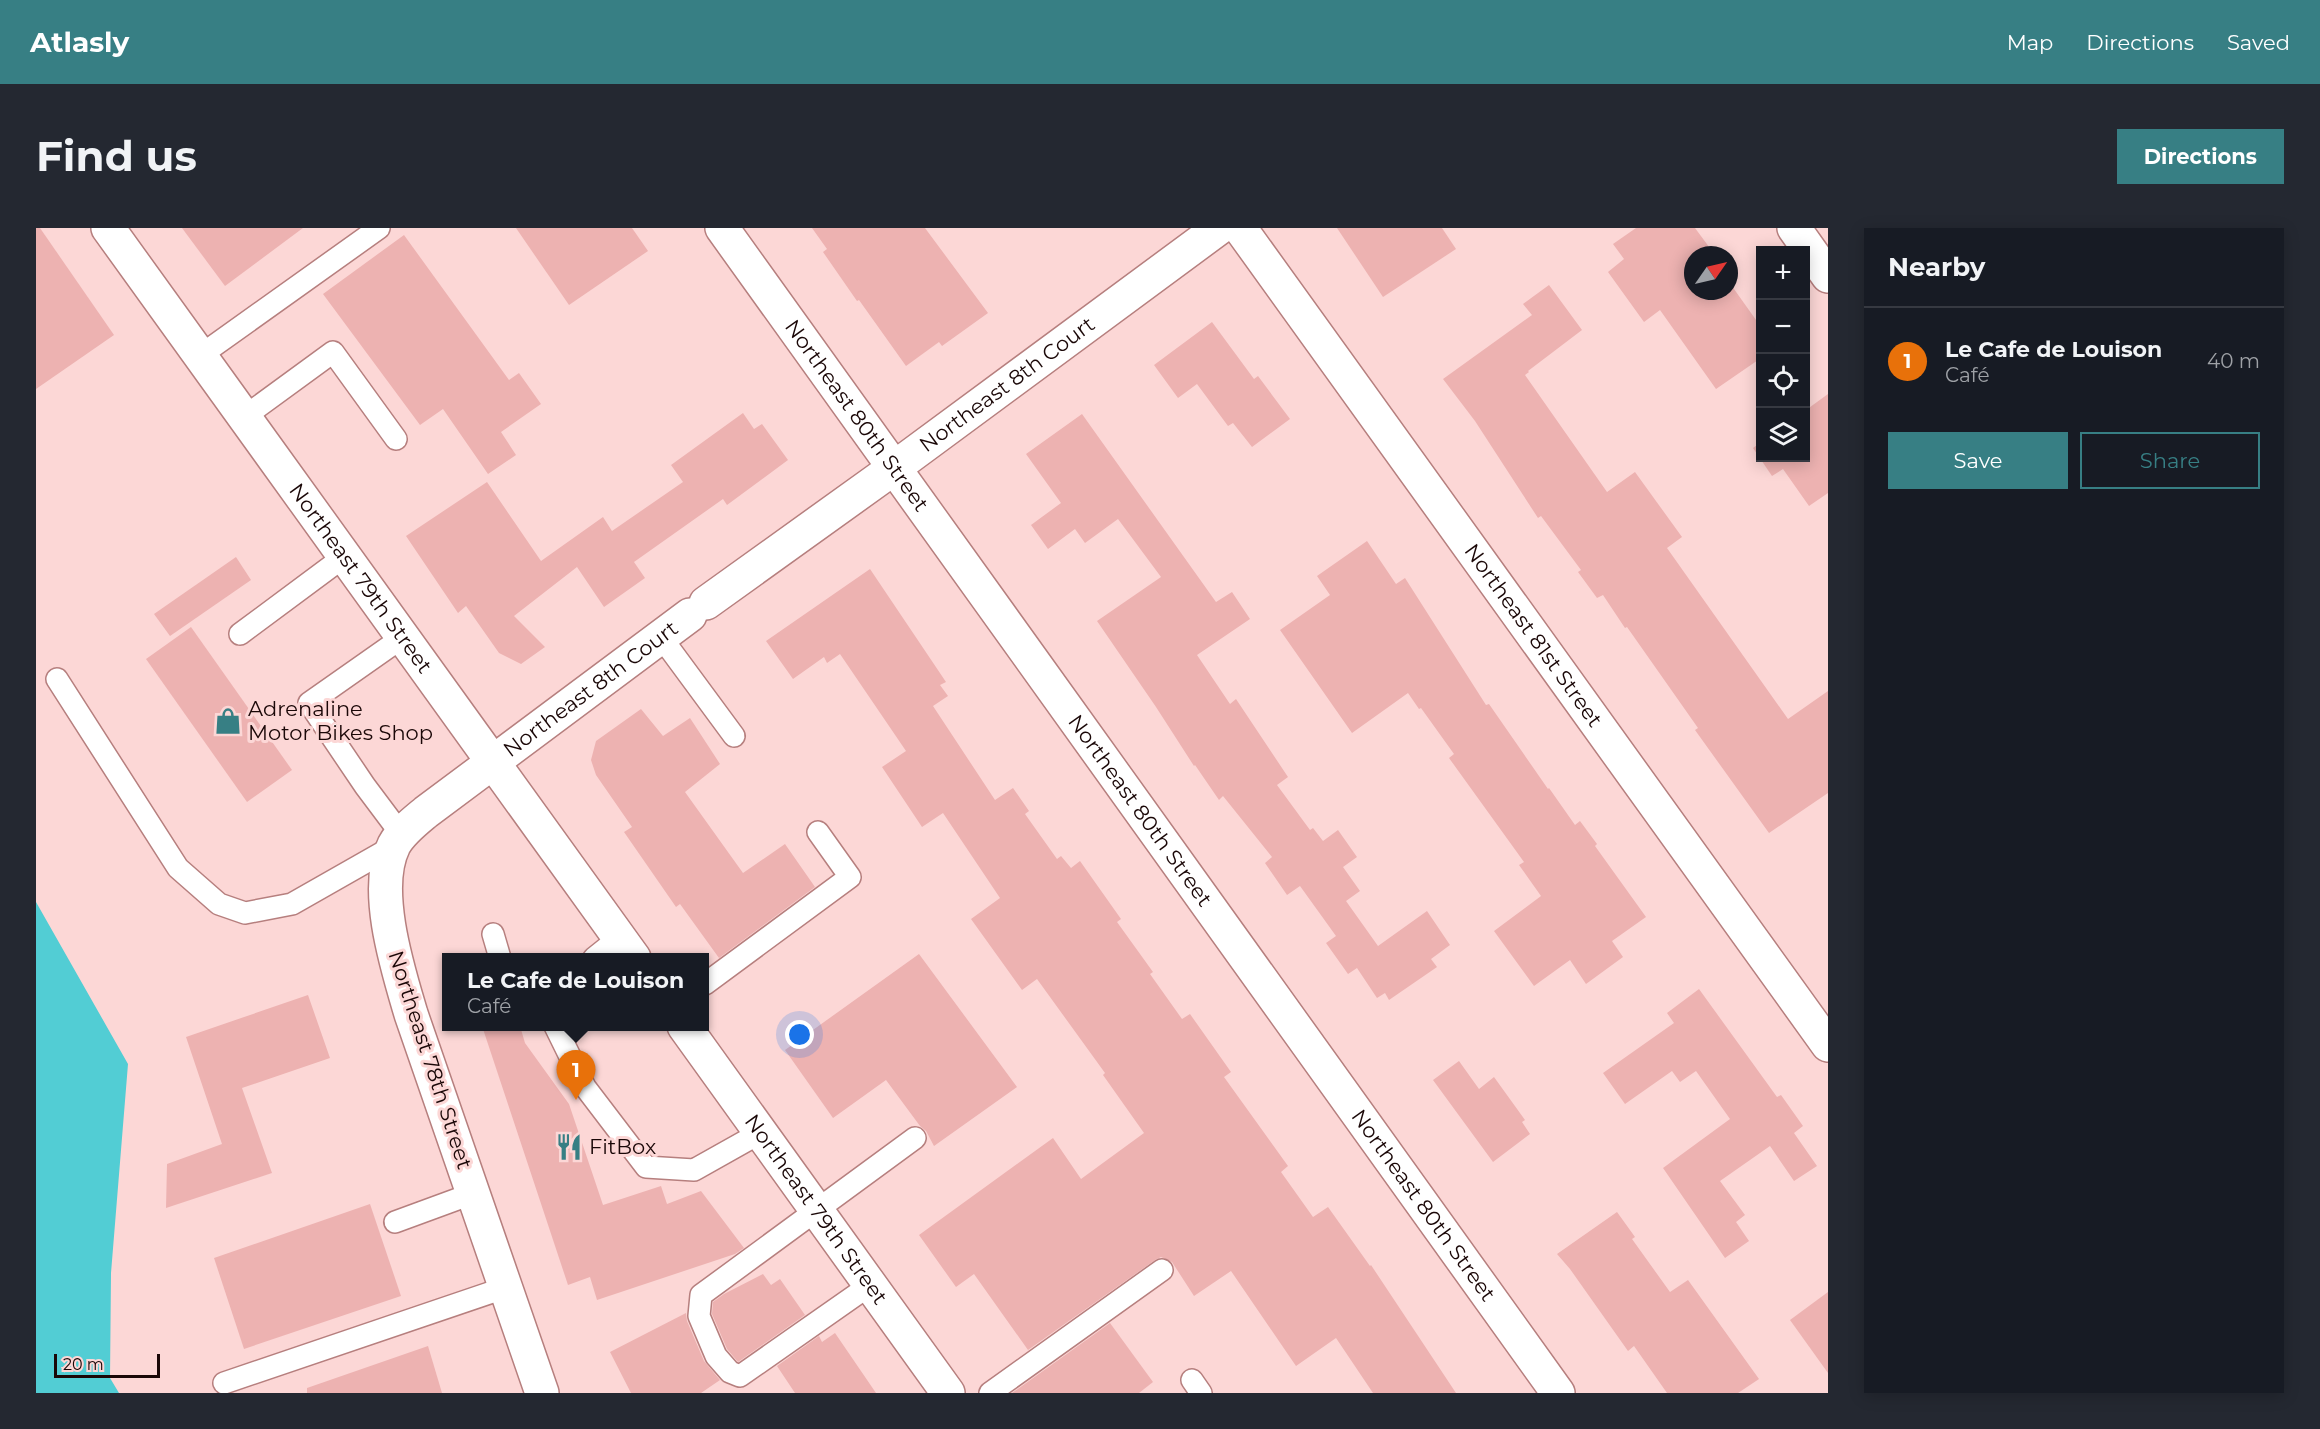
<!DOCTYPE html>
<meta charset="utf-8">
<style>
:root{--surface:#171b24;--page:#242831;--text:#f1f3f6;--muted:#9ea1a6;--line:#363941;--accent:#377f84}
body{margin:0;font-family:Montserrat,sans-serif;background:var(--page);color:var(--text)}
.controls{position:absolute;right:18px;top:18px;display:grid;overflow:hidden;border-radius:0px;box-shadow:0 3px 15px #0003}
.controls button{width:54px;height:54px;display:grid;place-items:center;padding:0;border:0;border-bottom:2px solid var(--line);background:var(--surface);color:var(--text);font:30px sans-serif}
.compass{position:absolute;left:1648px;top:18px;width:54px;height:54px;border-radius:50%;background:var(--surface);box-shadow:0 3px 15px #0003;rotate:56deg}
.scale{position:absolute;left:18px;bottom:15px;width:106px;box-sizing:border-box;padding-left:6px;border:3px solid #1a0707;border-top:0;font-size:16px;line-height:21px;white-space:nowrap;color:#1a0707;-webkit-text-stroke:4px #fcd7d6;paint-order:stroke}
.you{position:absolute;left:764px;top:807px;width:21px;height:21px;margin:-15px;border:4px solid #fff;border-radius:50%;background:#1a73e8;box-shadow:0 0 0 9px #1a73e833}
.badge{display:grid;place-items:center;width:39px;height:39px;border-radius:50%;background:var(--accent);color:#fff;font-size:20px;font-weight:700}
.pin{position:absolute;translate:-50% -50px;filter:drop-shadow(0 2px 3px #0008)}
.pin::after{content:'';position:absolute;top:32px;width:21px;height:18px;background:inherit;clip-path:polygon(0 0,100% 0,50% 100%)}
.popup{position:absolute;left:406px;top:725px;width:267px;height:78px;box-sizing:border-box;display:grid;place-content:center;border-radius:0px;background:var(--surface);filter:drop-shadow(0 2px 4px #0005);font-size:20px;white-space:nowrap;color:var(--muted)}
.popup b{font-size:22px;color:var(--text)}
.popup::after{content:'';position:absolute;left:50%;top:100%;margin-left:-12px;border:12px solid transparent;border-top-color:var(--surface)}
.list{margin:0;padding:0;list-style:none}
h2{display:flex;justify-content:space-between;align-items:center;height:78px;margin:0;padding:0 24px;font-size:26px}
h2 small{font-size:20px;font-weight:400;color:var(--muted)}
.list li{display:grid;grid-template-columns:39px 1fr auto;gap:18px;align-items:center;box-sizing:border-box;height:108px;padding:0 24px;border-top:2px solid var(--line)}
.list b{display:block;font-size:22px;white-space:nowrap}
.list p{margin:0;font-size:20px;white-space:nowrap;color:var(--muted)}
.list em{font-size:20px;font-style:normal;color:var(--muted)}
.actions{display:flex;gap:12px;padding:18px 24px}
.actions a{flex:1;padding:14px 0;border:2px solid var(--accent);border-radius:0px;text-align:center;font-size:21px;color:var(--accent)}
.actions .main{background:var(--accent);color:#fff}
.icon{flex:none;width:33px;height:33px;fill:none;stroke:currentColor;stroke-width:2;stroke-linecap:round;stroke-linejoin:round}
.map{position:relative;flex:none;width:1792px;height:1165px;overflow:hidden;border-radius:0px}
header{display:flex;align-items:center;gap:36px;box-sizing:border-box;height:84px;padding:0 30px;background:var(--accent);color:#fff}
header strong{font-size:28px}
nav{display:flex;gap:33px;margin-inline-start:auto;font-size:21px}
.intro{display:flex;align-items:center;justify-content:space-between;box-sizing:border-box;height:144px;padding:0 36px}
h1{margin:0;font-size:42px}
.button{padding:15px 27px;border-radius:0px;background:var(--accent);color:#fff;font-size:21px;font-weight:700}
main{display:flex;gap:36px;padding:0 36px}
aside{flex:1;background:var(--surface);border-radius:0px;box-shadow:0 3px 15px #0003}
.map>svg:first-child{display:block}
.water{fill:#52cdd4}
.building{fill:#edb2b1}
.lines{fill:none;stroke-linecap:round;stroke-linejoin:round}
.service-casing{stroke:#b67f7e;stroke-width:24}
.minor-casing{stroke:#b67f7e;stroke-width:36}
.primary-casing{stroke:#b67f7e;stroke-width:36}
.service{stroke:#fff;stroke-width:21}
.minor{stroke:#fff;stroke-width:33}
.primary{stroke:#fff;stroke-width:33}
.labels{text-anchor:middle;stroke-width:6;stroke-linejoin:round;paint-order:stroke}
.street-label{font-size:21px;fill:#1a0707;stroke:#fcd7d6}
.poi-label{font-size:21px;fill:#1a0707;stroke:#fcd7d6;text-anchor:start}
</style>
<header>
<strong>Atlasly</strong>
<nav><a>Map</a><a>Directions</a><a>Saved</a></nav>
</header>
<div class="intro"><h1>Find us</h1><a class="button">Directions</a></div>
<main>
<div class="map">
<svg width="1792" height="1165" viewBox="0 0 1792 1165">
<rect width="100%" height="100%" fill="#fcd7d6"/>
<path class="water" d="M 0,674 L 92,836 L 75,1045 L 74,1150 L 83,1165 L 0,1165 Z"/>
<g class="building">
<path d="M 0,0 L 4,0 L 78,107 L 0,161 Z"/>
<path d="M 146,0 L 267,0 L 189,58 Z"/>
<path d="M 480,0 L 596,0 L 612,23 L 533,77 Z"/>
<path d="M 776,0 L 889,0 L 952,85 L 906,118 L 903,114 L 870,138 L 823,72 L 821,73 L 787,24 L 791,21 Z"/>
<path d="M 1301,0 L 1406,0 L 1420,21 L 1347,69 Z"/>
<path d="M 1600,0 L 1659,0 L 1679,27 L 1657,27 L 1657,63 L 1693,63 L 1693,54 L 1725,99 L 1725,130 L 1680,161 L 1624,82 L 1608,94 L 1572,44 L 1588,31 L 1577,16 Z"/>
<path d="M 368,7 L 473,152 L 483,145 L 505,176 L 465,204 L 480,227 L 452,246 L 407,181 L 384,197 L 287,66 Z"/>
<path d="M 1513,57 L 1546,102 L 1492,143 L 1493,144 L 1489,147 L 1571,264 L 1599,244 L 1646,309 L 1631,320 L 1752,491 L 1792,463 L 1792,565 L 1733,605 L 1659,502 L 1662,500 L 1591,399 L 1589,400 L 1567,367 L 1561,370 L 1542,344 L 1545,342 L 1505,288 L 1502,290 L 1439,193 L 1407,151 L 1496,87 L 1487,76 Z"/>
<path d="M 1176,94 L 1218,151 L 1222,148 L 1254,191 L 1216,219 L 1197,195 L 1192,198 L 1161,156 L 1142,170 L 1118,137 Z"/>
<path d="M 1792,166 L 1792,265 L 1773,278 L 1747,241 L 1736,248 L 1717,220 L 1725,214 L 1725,230 L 1770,230 L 1770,182 Z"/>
<path d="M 707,185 L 718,201 L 726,196 L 752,232 L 691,277 L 687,271 L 598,334 L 609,350 L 568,379 L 541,339 L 478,388 L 509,419 L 485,436 L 463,425 L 430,378 L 422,385 L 370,308 L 451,254 L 505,333 L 567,289 L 576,303 L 647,254 L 635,237 Z"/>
<path d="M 1046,186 L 1180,374 L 1196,364 L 1214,391 L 1161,427 L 1194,476 L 1200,471 L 1252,549 L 1241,557 L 1274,602 L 1277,600 L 1287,613 L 1302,602 L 1321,629 L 1307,639 L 1324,663 L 1310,673 L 1342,718 L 1391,683 L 1414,717 L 1395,731 L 1401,739 L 1353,772 L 1349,765 L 1341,770 L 1321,740 L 1312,746 L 1290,715 L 1300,708 L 1264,658 L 1251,667 L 1229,635 L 1236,629 L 1187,568 L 1183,572 L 1159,537 L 1158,538 L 1120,479 L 1061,393 L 1125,349 L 1082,291 L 1049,315 L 1039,301 L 1012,321 L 995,297 L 1025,275 L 990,226 Z"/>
<path d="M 1331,313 L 1360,356 L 1369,350 L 1450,477 L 1453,476 L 1512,561 L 1513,560 L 1539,597 L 1544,593 L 1561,616 L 1559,618 L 1610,689 L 1576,713 L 1587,729 L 1550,756 L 1534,732 L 1498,758 L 1458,703 L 1505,668 L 1483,637 L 1488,634 L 1413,530 L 1418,526 L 1385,480 L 1383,481 L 1372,465 L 1316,505 L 1244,402 L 1294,367 L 1281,348 Z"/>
<path d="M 200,329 L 215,352 L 134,408 L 118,386 Z"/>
<path d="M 834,341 L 910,454 L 904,457 L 912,468 L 897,478 L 959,572 L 977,560 L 993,583 L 989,586 L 1021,631 L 1025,628 L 1035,640 L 1044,633 L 1085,691 L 1081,694 L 1117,744 L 1114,746 L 1146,791 L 1154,786 L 1195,844 L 1188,849 L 1252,938 L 1245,944 L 1277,989 L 1292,979 L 1334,1038 L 1335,1037 L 1420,1165 L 1337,1165 L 1300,1110 L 1260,1138 L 1195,1043 L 1158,1068 L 1136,1034 L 1125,1029 L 1119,1032 L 992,1122 L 938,1046 L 920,1059 L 883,1007 L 1017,910 L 1045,951 L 1108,905 L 1067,847 L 1069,845 L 1001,751 L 986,762 L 935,691 L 964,670 L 907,585 L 886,599 L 846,539 L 870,523 L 804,426 L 791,435 L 788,429 L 757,451 L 730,413 Z"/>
<path d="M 155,399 L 256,542 L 211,574 L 110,431 Z"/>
<path d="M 605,481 L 627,508 L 654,490 L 684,536 L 649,564 L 707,645 L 749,616 L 779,659 L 683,730 L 644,676 L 640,679 L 588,604 L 596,599 L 560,547 L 555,532 L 560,513 Z"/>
<path d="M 883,726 L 981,859 L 898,918 L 890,903 L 884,898 L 850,852 L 797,890 L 749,822 Z"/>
<path d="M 1663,761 L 1741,869 L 1745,867 L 1767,898 L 1758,905 L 1781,938 L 1758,953 L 1734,918 L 1684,953 L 1709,987 L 1700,994 L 1713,1013 L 1689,1030 L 1627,940 L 1694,891 L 1660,843 L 1644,854 L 1636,843 L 1589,876 L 1567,845 L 1638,795 L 1631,785 Z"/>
<path d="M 272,767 L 294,830 L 206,860 L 236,945 L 130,980 L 131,936 L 186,916 L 150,809 Z"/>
<path d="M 446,798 L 484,798 L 489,815 L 533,876 L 567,977 L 625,958 L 631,976 L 665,963 L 708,1020 L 699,1026 L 561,1072 L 554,1049 L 532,1057 Z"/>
<path d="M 1423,833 L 1443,861 L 1458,849 L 1489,892 L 1486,894 L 1494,906 L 1457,934 L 1397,852 Z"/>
<path d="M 334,976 L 365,1068 L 208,1121 L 178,1030 Z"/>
<path d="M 1581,984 L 1599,1009 L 1596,1011 L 1634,1064 L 1652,1052 L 1723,1151 L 1702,1165 L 1631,1165 L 1598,1118 L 1592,1123 L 1534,1041 L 1521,1026 Z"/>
<path d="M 727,1046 L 735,1057 L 744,1051 L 769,1087 L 702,1134 L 691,1121 L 676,1086 L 677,1074 L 688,1066 Z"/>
<path d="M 1792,1064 L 1792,1145 L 1754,1092 Z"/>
<path d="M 650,1085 L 651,1093 L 668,1133 L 684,1152 L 665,1165 L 595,1165 L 574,1124 Z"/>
<path d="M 1074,1095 L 1117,1154 L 1103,1165 L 976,1165 Z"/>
<path d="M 799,1105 L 840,1165 L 759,1165 L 741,1138 L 783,1108 L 786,1114 Z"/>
<path d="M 392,1118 L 406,1165 L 271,1165 L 271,1160 Z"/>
</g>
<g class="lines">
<defs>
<g id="service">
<path d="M 165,127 L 343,0"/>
<path d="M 208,189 L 297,124 L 360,211"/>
<path d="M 204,406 L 309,328"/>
<path d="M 625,409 L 698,508"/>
<path d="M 21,451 L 142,640 L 183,676 L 209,685 L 256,676 L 358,618"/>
<path d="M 365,606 L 329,558 L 273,475 L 367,409"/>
<path d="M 457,706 L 464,730"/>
<path d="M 558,730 L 583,710"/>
<path d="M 669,756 L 814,649 L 782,604"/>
<path d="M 519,798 L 549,859 L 610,939 L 658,942 L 724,905"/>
<path d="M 359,994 L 438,965"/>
<path d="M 834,1057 L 704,1148 L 694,1144 L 680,1128 L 663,1088 L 665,1067 L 879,910"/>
<path d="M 1156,1152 L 1165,1165"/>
<path d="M 188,1155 L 471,1059"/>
<path d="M 954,1165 L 1126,1042"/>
</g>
<g id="minor">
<path id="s1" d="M 686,0 L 1522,1165"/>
<path id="s2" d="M 1204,0 L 1792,817"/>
<path id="s3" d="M 670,375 L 858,240 L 1183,0"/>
<path id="s4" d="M 506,1165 L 375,786 C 362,742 336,661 358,617 C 365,604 378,594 390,584 L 654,387"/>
</g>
<g id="primary">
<path id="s5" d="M 72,0 L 598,730"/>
<path d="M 1758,0 L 1792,48"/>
<path id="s6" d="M 648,798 L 912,1165"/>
</g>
</defs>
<use href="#service" class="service-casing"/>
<use href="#minor" class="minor-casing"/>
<use href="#primary" class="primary-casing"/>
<use href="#service" class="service"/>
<use href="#minor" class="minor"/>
<use href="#primary" class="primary"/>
</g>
<defs>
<symbol id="shop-bare" viewBox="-9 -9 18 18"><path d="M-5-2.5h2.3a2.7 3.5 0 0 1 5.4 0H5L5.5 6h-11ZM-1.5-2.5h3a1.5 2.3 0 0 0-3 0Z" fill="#377f84" stroke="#fcd7d6" stroke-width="2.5" paint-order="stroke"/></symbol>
<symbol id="restaurant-bare" viewBox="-9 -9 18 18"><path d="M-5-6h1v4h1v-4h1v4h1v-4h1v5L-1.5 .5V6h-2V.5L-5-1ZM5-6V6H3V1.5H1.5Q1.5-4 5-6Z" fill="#377f84" stroke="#fcd7d6" stroke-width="2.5" paint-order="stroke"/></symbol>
</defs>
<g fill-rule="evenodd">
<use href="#shop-bare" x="173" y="474" width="38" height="38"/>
<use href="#restaurant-bare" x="514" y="900" width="38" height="38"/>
</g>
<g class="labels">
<g class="street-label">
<text dy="7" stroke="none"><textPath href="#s3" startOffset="372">Northeast 8th Court</textPath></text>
<text dy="7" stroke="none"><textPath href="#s1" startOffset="231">Northeast 80th Street</textPath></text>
<text dy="7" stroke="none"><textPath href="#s5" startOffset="432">Northeast 79th Street</textPath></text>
<text dy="7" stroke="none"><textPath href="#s2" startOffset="502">Northeast 81st Street</textPath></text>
<text dy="7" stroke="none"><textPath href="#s4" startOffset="826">Northeast 8th Court</textPath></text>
<text dy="7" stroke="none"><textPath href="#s1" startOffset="717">Northeast 80th Street</textPath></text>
<text transform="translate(394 832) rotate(72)" y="7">Northeast 78th Street</text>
<text dy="7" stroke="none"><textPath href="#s1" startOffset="1203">Northeast 80th Street</textPath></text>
<text dy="7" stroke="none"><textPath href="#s6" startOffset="226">Northeast 79th Street</textPath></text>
</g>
<g class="poi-label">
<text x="212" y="488">Adrenaline<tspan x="212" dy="24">Motor Bikes Shop</tspan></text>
<text x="553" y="926">FitBox</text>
</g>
</g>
</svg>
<div class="controls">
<button>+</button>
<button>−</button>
<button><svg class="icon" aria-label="locate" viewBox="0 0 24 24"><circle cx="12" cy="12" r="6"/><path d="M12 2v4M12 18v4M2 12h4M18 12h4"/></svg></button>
<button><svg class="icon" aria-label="layers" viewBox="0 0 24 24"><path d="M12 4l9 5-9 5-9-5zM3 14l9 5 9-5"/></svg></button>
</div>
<svg class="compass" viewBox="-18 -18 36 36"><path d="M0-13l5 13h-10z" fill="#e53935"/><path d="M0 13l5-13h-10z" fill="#9ea1a6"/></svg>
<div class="scale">20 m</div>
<div class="you"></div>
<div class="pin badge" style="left:540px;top:872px;background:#e8710a">1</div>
<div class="popup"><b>Le Cafe de Louison</b>Café</div>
</div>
<aside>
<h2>Nearby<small></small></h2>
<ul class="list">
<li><span class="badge" style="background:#e8710a">1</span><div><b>Le Cafe de Louison</b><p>Café</p></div><em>40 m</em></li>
</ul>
<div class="actions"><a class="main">Save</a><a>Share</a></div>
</aside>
</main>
